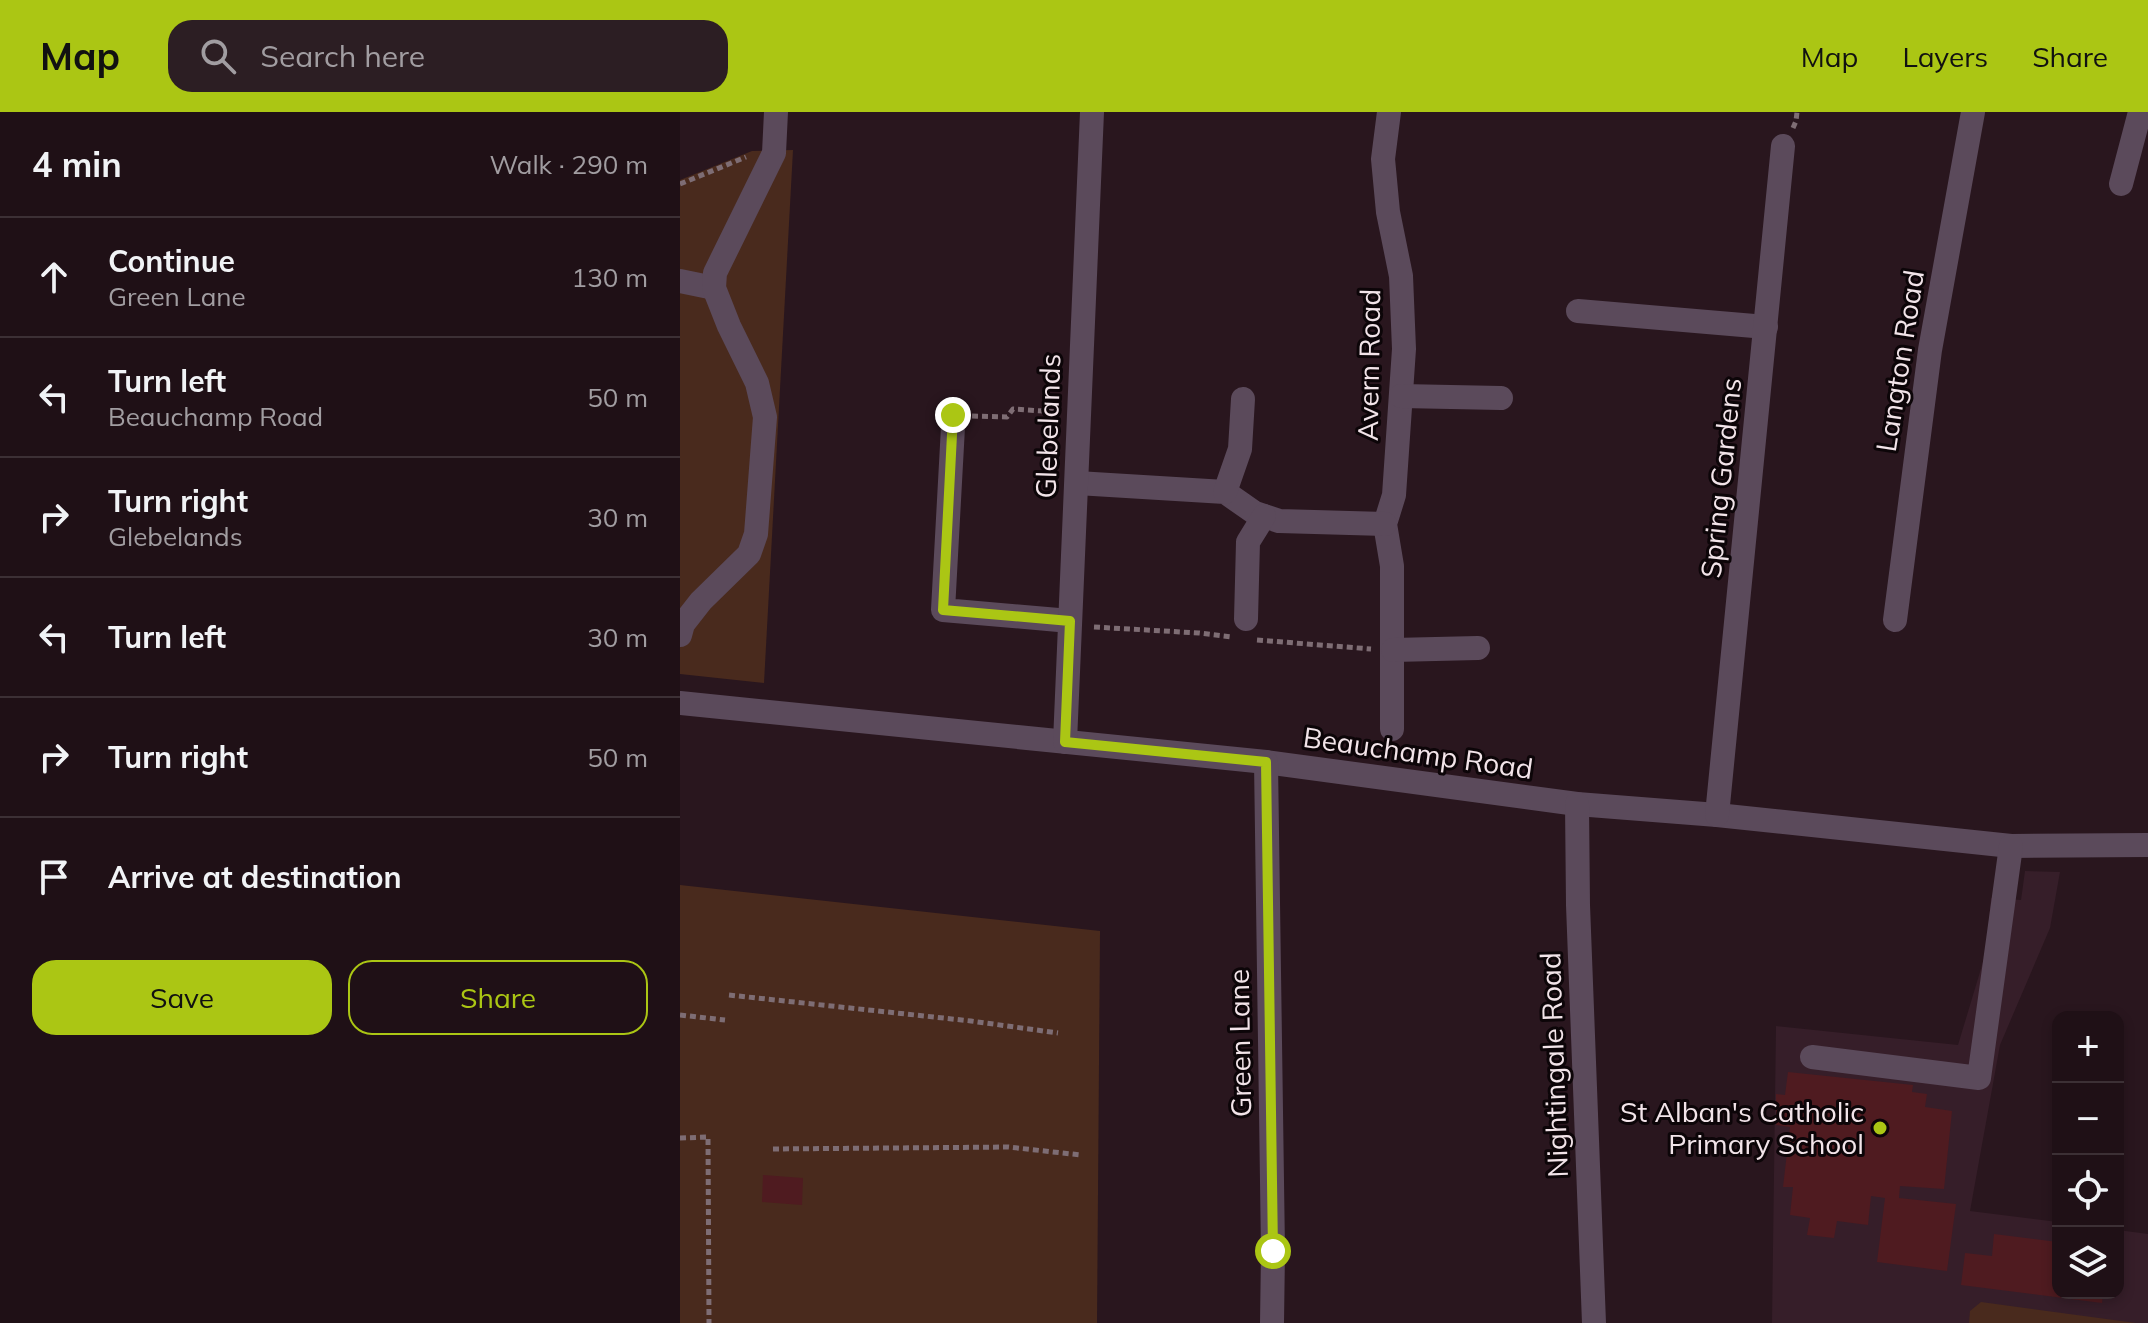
<!DOCTYPE html>
<meta charset="utf-8">
<style>
:root{--surface:#1f1016;--page:#2c1e23;--text:#f1f3f6;--muted:#a19da1;--line:#3c3035;--accent:#abc614}
body{margin:0;font-family:Mulish,sans-serif;background:var(--page);color:var(--text)}
.controls{position:absolute;right:24px;bottom:24px;display:grid;overflow:hidden;border-radius:16px;box-shadow:0 4px 12px #0003}
.controls button{width:72px;height:72px;display:grid;place-items:center;padding:0;border:0;border-bottom:2px solid var(--line);background:var(--surface);color:var(--text);font:40px sans-serif}
.stop{position:absolute;width:24px;height:24px;margin:-18px;border:6px solid #abc614;border-radius:50%;background:#fff}
.stop.end{background:#abc614;border-color:#fff;box-shadow:0 2px 8px #0008}
.list{margin:0;padding:0;list-style:none}
h2{display:flex;justify-content:space-between;align-items:center;height:104px;margin:0;padding:0 32px;font-size:34px}
h2 small{font-size:26px;font-weight:400;color:var(--muted)}
.list li{display:grid;grid-template-columns:52px 1fr auto;gap:24px;align-items:center;box-sizing:border-box;height:120px;padding:0 32px;border-top:2px solid var(--line)}
.list b{display:block;font-size:30px;white-space:nowrap}
.list p{margin:0;font-size:26px;white-space:nowrap;color:var(--muted)}
.list em{font-size:26px;font-style:normal;color:var(--muted)}
.actions{display:flex;gap:16px;padding:24px 32px}
.actions a{flex:1;padding:18px 0;border:2px solid var(--accent);border-radius:24px;text-align:center;font-size:28px;color:var(--accent)}
.actions .main{background:var(--accent);color:#111}
.icon{flex:none;width:44px;height:44px;fill:none;stroke:currentColor;stroke-width:2;stroke-linecap:round;stroke-linejoin:round}
.map{position:relative;flex:none;width:1468px;height:1211px;overflow:hidden}
header{display:flex;align-items:center;gap:48px;box-sizing:border-box;height:112px;padding:0 40px;background:var(--accent);color:#111}
header strong{font-size:38px}
nav{display:flex;gap:44px;margin-inline-start:auto;font-size:28px}
.search{width:560px;height:72px;background:var(--page);display:flex;align-items:center;gap:20px;box-sizing:border-box;padding:0 28px;border-radius:24px;color:var(--muted);font-size:30px}
main{display:flex}
aside{flex:1;background:var(--surface)}
.map>svg:first-child{display:block}
.built{fill:#361e29}
.green{fill:#492a1d}
.building{fill:#4f1b20}
.lines{fill:none;stroke-linecap:round;stroke-linejoin:round}
.path{stroke:#7e6d74;stroke-width:5;stroke-dasharray:6 4;stroke-linecap:butt}
.minor{stroke:#5b4a5b;stroke-width:24}
.route{stroke:#abc614;stroke-width:10}
.poi-dot{fill:#abc614;stroke:#0c0508;stroke-width:3}
.labels{text-anchor:middle;stroke-width:6;stroke-linejoin:round;paint-order:stroke}
.street-label{font-size:28px;fill:#f2e4e9;stroke:#0c0508}
.poi-label{font-size:28px;fill:#f2e4e9;stroke:#0c0508;text-anchor:end}
</style>
<header>
<strong>Map</strong>
<div class="search"><svg class="icon" aria-label="search" viewBox="0 0 24 24"><circle cx="10" cy="10" r="6"/><path d="M15 15l6 6"/></svg>Search here</div>
<nav><a>Map</a><a>Layers</a><a>Share</a></nav>
</header>
<main>
<aside>
<h2>4 min<small>Walk · 290 m</small></h2>
<ul class="list">
<li><svg class="icon" aria-label="ahead" viewBox="0 0 24 24"><path d="M12 20V5M6 11l6-6 6 6"/></svg><div><b>Continue</b><p>Green Lane</p></div><em>130 m</em></li>
<li><svg class="icon" aria-label="left" viewBox="0 0 24 24"><path d="M17 20v-9H6M10 6l-5 5 5 5"/></svg><div><b>Turn left</b><p>Beauchamp Road</p></div><em>50 m</em></li>
<li><svg class="icon" aria-label="right" viewBox="0 0 24 24"><path d="M7 20v-9h11M14 6l5 5-5 5"/></svg><div><b>Turn right</b><p>Glebelands</p></div><em>30 m</em></li>
<li><svg class="icon" aria-label="left" viewBox="0 0 24 24"><path d="M17 20v-9H6M10 6l-5 5 5 5"/></svg><div><b>Turn left</b></div><em>30 m</em></li>
<li><svg class="icon" aria-label="right" viewBox="0 0 24 24"><path d="M7 20v-9h11M14 6l5 5-5 5"/></svg><div><b>Turn right</b></div><em>50 m</em></li>
<li><svg class="icon" aria-label="arrive" viewBox="0 0 24 24"><path d="M6 21V4h12l-3 4 3 4H6"/></svg><div><b>Arrive at destination</b></div></li>
</ul>
<div class="actions"><a class="main">Save</a><a>Share</a></div>
</aside>
<div class="map">
<svg width="1468" height="1211" viewBox="0 0 1468 1211">
<rect width="100%" height="100%" fill="#29161e"/>
<path class="built" d="M 1345,759 L 1380,760 L 1370,816 L 1320,933 L 1290,1099 L 1378,1110 L 1378,1181 L 1438,1181 L 1438,1118 L 1468,1122 L 1468,1211 L 1092,1211 L 1096,914 L 1278,933 L 1306,840 L 1311,786 L 1341,788 Z"/>
<g class="green">
<path d="M 113,38 L 84,571 L 0,562 L 0,68 L 72,39 Z"/>
<path d="M 0,773 L 420,819 L 417,1211 L 0,1211 Z"/>
<path d="M 1301,1190 L 1456,1211 L 1289,1211 L 1290,1199 Z"/>
</g>
<g class="building">
<path d="M 1108,960 L 1233,973 L 1232,980 L 1247,982 L 1245,995 L 1272,999 L 1264,1077 L 1220,1074 L 1219,1086 L 1276,1092 L 1267,1159 L 1197,1150 L 1205,1086 L 1191,1084 L 1188,1113 L 1157,1109 L 1154,1126 L 1127,1123 L 1130,1106 L 1110,1103 L 1113,1075 L 1103,1075 L 1110,1015 L 1096,1013 L 1096,982 L 1105,983 Z"/>
<path d="M 83,1063 L 123,1066 L 122,1093 L 82,1090 Z"/>
<path d="M 1314,1122 L 1378,1130 L 1378,1181 L 1423,1181 L 1422,1191 L 1281,1173 L 1285,1141 L 1312,1144 Z"/>
</g>
<g class="lines">
<g class="path">
<path d="M 1113,16 L 1116,9 L 1117,0"/>
<path d="M 0,72 L 66,45"/>
<path d="M 292,304 L 327,305 L 333,297 L 378,300"/>
<path d="M 414,515 L 519,521 L 552,525"/>
<path d="M 577,528 L 691,537"/>
<path d="M 49,883 L 291,909 L 378,921"/>
<path d="M 0,903 L 45,908"/>
<path d="M 0,1026 L 28,1025 L 29,1211"/>
<path d="M 93,1037 L 328,1035 L 401,1043"/>
</g>
<g class="minor">
<path d="M 709,0 L 703,47 L 708,100 L 721,164 L 724,237 L 714,383 L 705,412 L 712,454 L 712,617"/>
<path d="M 1441,72 L 1460,0"/>
<path d="M 0,169 L 34,176"/>
<path d="M 898,199 L 1086,215"/>
<path d="M 721,284 L 821,286"/>
<path d="M 273,315 L 263,498 L 390,509"/>
<path d="M 397,371 L 545,380 L 575,401 L 599,409 L 705,412"/>
<path d="M 545,380 L 560,337 L 563,287"/>
<path d="M 566,507 L 568,430 L 584,404"/>
<path d="M 1215,508 L 1250,238 L 1293,0"/>
<path d="M 0,523 L 3,512 L 21,489 L 69,442 L 76,422 L 85,305 L 77,271 L 49,214 L 34,176 L 35,161 L 94,41 L 96,0"/>
<path d="M 713,538 L 798,536"/>
<path d="M 0,591 L 586,650 L 897,692 L 1037,703 L 1331,734 L 1468,733"/>
<path d="M 385,630 L 412,0"/>
<path d="M 586,650 L 593,1139 L 592,1211"/>
<path d="M 897,692 L 898,793 L 914,1211"/>
<path d="M 1037,703 L 1103,34"/>
<path d="M 1132,945 L 1299,966 L 1331,734"/>
</g>
</g>
<g class="lines">
<path class="route" d="M 273,303 L 263,498 L 390,509 L 385,630 L 586,650 L 593,1139"/>
</g>
<circle class="poi-dot" cx="1200" cy="1016" r="8"/>
<g class="labels">
<g class="street-label">
<text transform="translate(1220 249) rotate(-81)" y="10">Langton Road</text>
<text transform="translate(689 253) rotate(-89)" y="10">Avern Road</text>
<text transform="translate(368 314) rotate(-88)" y="10">Glebelands</text>
<text transform="translate(1041 366) rotate(-84)" y="10">Spring Gardens</text>
<text transform="translate(738 641) rotate(8)" y="10">Beauchamp Road</text>
<text transform="translate(560 931) rotate(-91)" y="10">Green Lane</text>
<text transform="translate(874 953) rotate(-92)" y="10">Nightingale Road</text>
</g>
<g class="poi-label">
<text x="1184" y="1010">St Alban's Catholic<tspan x="1184" dy="32">Primary School</tspan></text>
</g>
</g>
</svg>
<div class="controls">
<button>+</button>
<button>−</button>
<button><svg class="icon" aria-label="locate" viewBox="0 0 24 24"><circle cx="12" cy="12" r="6"/><path d="M12 2v4M12 18v4M2 12h4M18 12h4"/></svg></button>
<button><svg class="icon" aria-label="layers" viewBox="0 0 24 24"><path d="M12 4l9 5-9 5-9-5zM3 14l9 5 9-5"/></svg></button>
</div>
<div class="stop" style="left:593px;top:1139px"></div>
<div class="stop end" style="left:273px;top:303px"></div>
</div>
</main>
